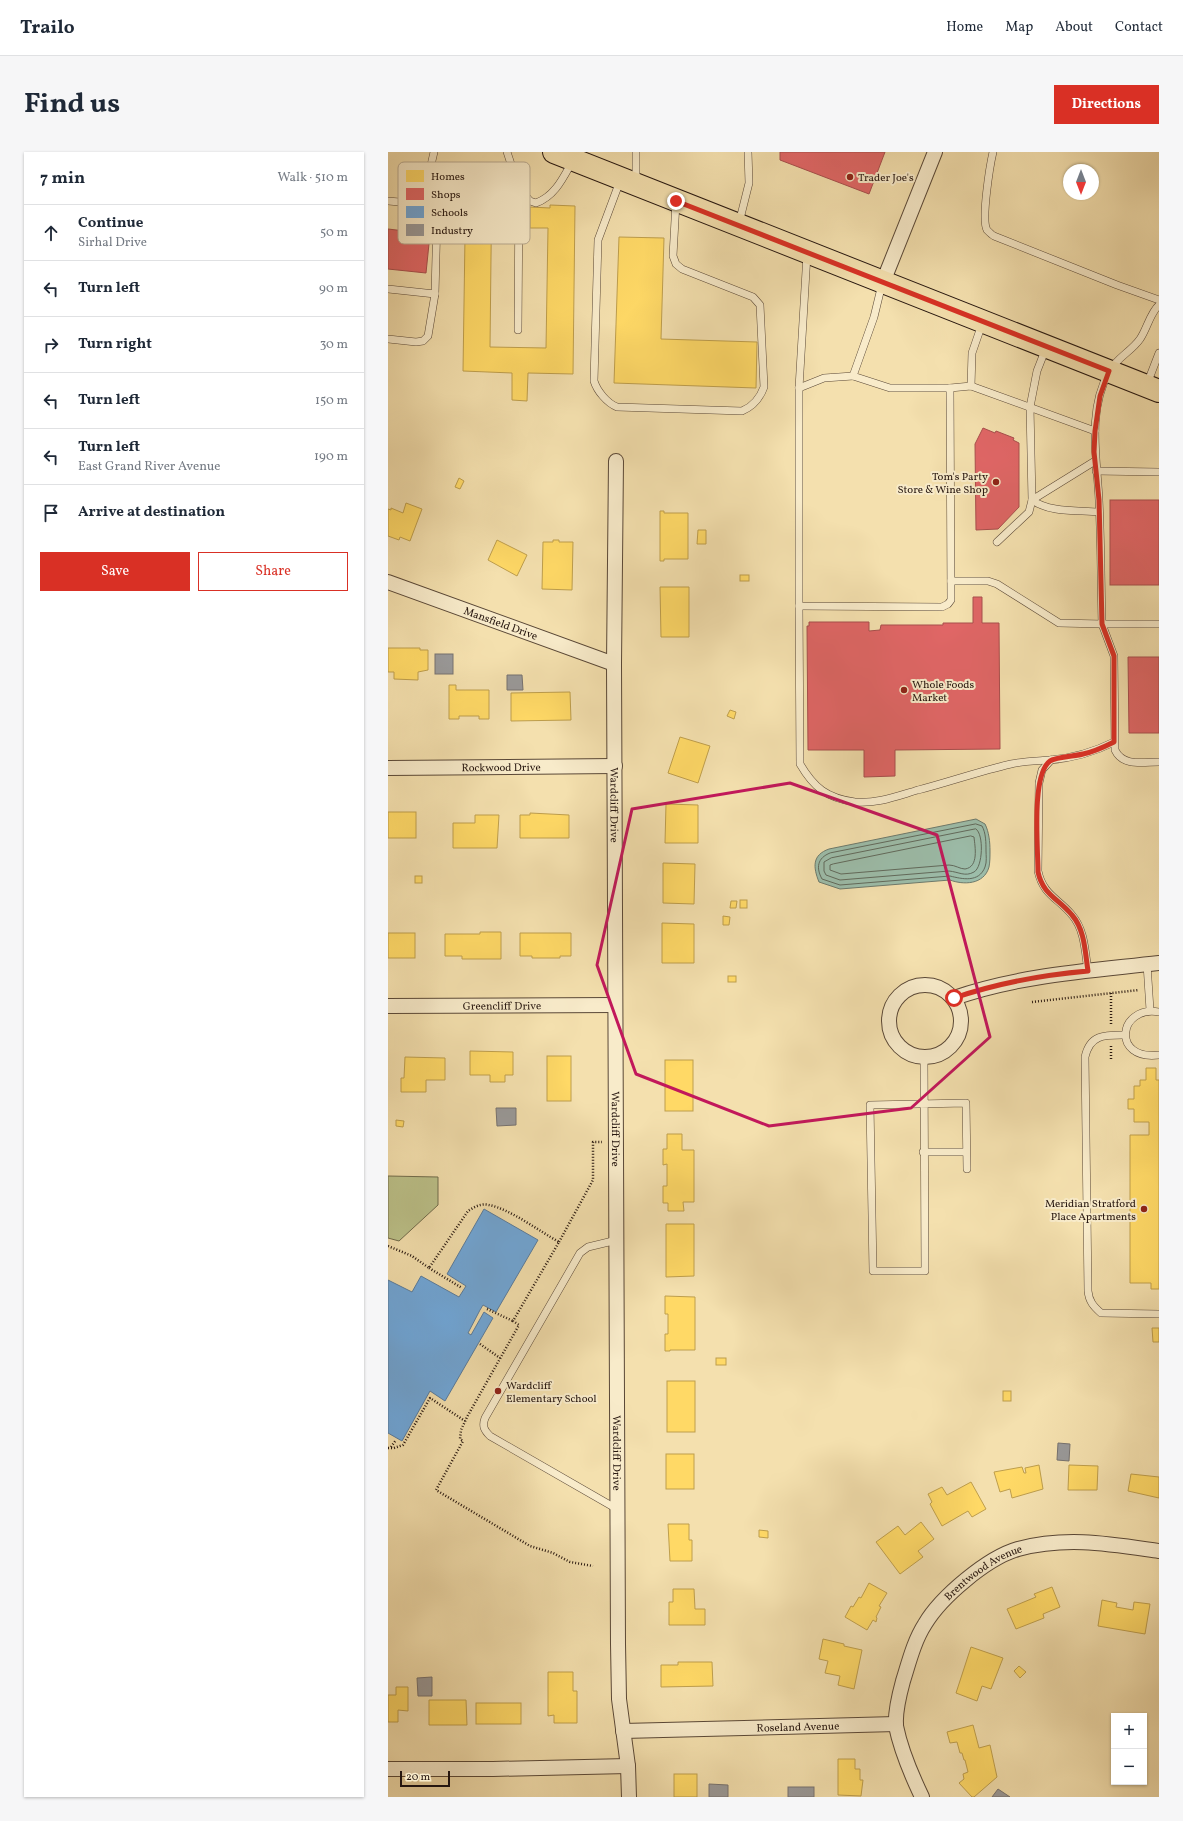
<!DOCTYPE html>
<meta charset="utf-8">
<style>
:root{--surface:#fff;--page:#f6f6f7;--text:#1f2937;--muted:#747a83;--line:#e0e1e3;--accent:#d93025}
body{margin:0;font-family:Vollkorn,serif;background:var(--page);color:var(--text)}
.controls{position:absolute;right:12px;bottom:12px;display:grid;overflow:hidden;border-radius:0px;box-shadow:0 1px 3px #0004}
.controls button{width:36px;height:36px;display:grid;place-items:center;padding:0;border:0;border-bottom:1px solid var(--line);background:var(--surface);color:var(--text);font:20px sans-serif}
.compass{position:absolute;left:675px;top:12px;width:36px;height:36px;border-radius:50%;background:var(--surface);box-shadow:0 1px 3px #0004;rotate:180deg}
.scale{position:absolute;left:12px;bottom:10px;width:50px;box-sizing:border-box;padding-left:4px;border:2px solid #26160f;border-top:0;font-size:11px;line-height:14px;white-space:nowrap;color:#26160f;-webkit-text-stroke:3px #f8ebca;paint-order:stroke}
.stop{position:absolute;width:12px;height:12px;margin:-9px;border:3px solid #d93025;border-radius:50%;background:#fff}
.stop.end{background:#d93025;border-color:#fff;box-shadow:0 1px 4px #0008}
.list{margin:0;padding:0;list-style:none}
h2{display:flex;justify-content:space-between;align-items:center;height:52px;margin:0;padding:0 16px;font-size:17px}
h2 small{font-size:13px;font-weight:400;color:var(--muted)}
.list li{display:grid;grid-template-columns:26px 1fr auto;gap:12px;align-items:center;box-sizing:border-box;height:56px;padding:0 16px;border-top:1px solid var(--line)}
.list b{display:block;font-size:15px;white-space:nowrap}
.list p{margin:0;font-size:13px;white-space:nowrap;color:var(--muted)}
.list em{font-size:13px;font-style:normal;color:var(--muted)}
.actions{display:flex;gap:8px;padding:12px 16px}
.actions a{flex:1;padding:9px 0;border:1px solid var(--accent);border-radius:0px;text-align:center;font-size:14px;color:var(--accent)}
.actions .main{background:var(--accent);color:#fff}
.icon{flex:none;width:22px;height:22px;fill:none;stroke:currentColor;stroke-width:2;stroke-linecap:round;stroke-linejoin:round}
.map{position:relative;flex:none;width:771px;height:1645px;overflow:hidden;border-radius:0px}
header{display:flex;align-items:center;gap:24px;box-sizing:border-box;height:56px;padding:0 20px;background:var(--surface);border-bottom:1px solid var(--line)}
header strong{font-size:19px}
nav{display:flex;gap:22px;margin-inline-start:auto;font-size:14px}
.intro{display:flex;align-items:center;justify-content:space-between;box-sizing:border-box;height:96px;padding:0 24px}
h1{margin:0;font-size:28px}
.button{padding:10px 18px;border-radius:0px;background:var(--accent);color:#fff;font-size:14px;font-weight:700}
main{display:flex;gap:24px;padding:0 24px}
aside{flex:1;background:var(--surface);border-radius:0px;box-shadow:0 1px 3px #0004}
.map>svg:first-child{display:block}
.green{fill:#bcc28a;stroke:#716c4c}
.water{fill:#9cbdaa;stroke:#6d7a6c}
.homes{fill:#ffd966;stroke:#be9e4c}
.shops{fill:#e06666;stroke:#a84e4c}
.schools{fill:#6fa8dc;stroke:#597c9e}
.industry{fill:#999;stroke:#767270}
.lines{fill:none;stroke-linecap:round;stroke-linejoin:round}
.shore{stroke:#616a5c;stroke-width:1}
.service-casing{stroke:#5a4837;stroke-width:8}
.minor-casing{stroke:#5a4837;stroke-width:16}
.primary-casing{stroke:#26160f;stroke-width:24}
.path{stroke:#26160f;stroke-width:2.5;stroke-dasharray:1 2;stroke-linecap:butt}
.service{stroke:#f8ebca;stroke-width:7}
.minor{stroke:#f8ebca;stroke-width:14}
.primary{stroke:#f4e0ae;stroke-width:22}
.route{stroke:#d93025;stroke-width:5}
.marked{fill:none;stroke:#c2185b;stroke-width:3;stroke-linejoin:round}
.poi-dot{fill:#8f2418;stroke:#f8ebca;stroke-width:1.5}
.labels{text-anchor:middle;stroke-width:4;stroke-linejoin:round;paint-order:stroke}
.poi-label{font-size:11px;fill:#26160f;stroke:#f8ebca;text-anchor:start}
.street-label{font-size:11px;fill:#26160f;stroke:#f8ebca}
.key{fill:#f8ebca;stroke:#b9ab92;stroke-width:1}
.key-label{font-size:11px;fill:#26160f}
</style>
<header>
<strong>Trailo</strong>
<nav><a>Home</a><a>Map</a><a>About</a><a>Contact</a></nav>
</header>
<div class="intro"><h1>Find us</h1><a class="button">Directions</a></div>
<main>
<aside>
<h2>7 min<small>Walk · 510 m</small></h2>
<ul class="list">
<li><svg class="icon" aria-label="ahead" viewBox="0 0 24 24"><path d="M12 20V5M6 11l6-6 6 6"/></svg><div><b>Continue</b><p>Sirhal Drive</p></div><em>50 m</em></li>
<li><svg class="icon" aria-label="left" viewBox="0 0 24 24"><path d="M17 20v-9H6M10 6l-5 5 5 5"/></svg><div><b>Turn left</b></div><em>90 m</em></li>
<li><svg class="icon" aria-label="right" viewBox="0 0 24 24"><path d="M7 20v-9h11M14 6l5 5-5 5"/></svg><div><b>Turn right</b></div><em>30 m</em></li>
<li><svg class="icon" aria-label="left" viewBox="0 0 24 24"><path d="M17 20v-9H6M10 6l-5 5 5 5"/></svg><div><b>Turn left</b></div><em>150 m</em></li>
<li><svg class="icon" aria-label="left" viewBox="0 0 24 24"><path d="M17 20v-9H6M10 6l-5 5 5 5"/></svg><div><b>Turn left</b><p>East Grand River Avenue</p></div><em>190 m</em></li>
<li><svg class="icon" aria-label="arrive" viewBox="0 0 24 24"><path d="M6 21V4h12l-3 4 3 4H6"/></svg><div><b>Arrive at destination</b></div></li>
</ul>
<div class="actions"><a class="main">Save</a><a>Share</a></div>
</aside>
<div class="map">
<svg width="771" height="1645" viewBox="0 0 771 1645">
<rect width="100%" height="100%" fill="#f4e0ae"/>
<filter id="stains"><feTurbulence type="fractalNoise" baseFrequency=".005" numOctaves="4"/><feColorMatrix values="0 0 0 0 .2 0 0 0 0 .09 0 0 0 0 .02 0 0 0 .5 -.17"/></filter>
<radialGradient id="worn" r=".72"><stop offset=".6" stop-color="#630" stop-opacity="0"/><stop offset="1" stop-color="#630" stop-opacity=".3"/></radialGradient>
<path class="green" d="M 0,1024 L 50,1025 L 50,1053 L 11,1089 L 0,1086 Z"/>
<path class="water" d="M 588,667 L 597,672 C 601,680 602,690 602,699 C 602,704 602,710 601,715 C 596,733 575,733 562,728 L 452,737 L 431,730 C 425,715 424,703 441,697 Z"/>
<g class="homes">
<path d="M 78,18 L 104,18 L 102,195 L 158,196 L 160,76 L 142,76 L 142,55 L 162,56 L 162,53 L 187,54 L 185,222 L 140,221 L 139,249 L 124,248 L 124,221 L 75,219 Z"/>
<path d="M 231,85 L 276,86 L 273,187 L 369,190 L 368,236 L 226,231 Z"/>
<path d="M 71,326 L 76,329 L 72,337 L 67,335 Z"/>
<path d="M 18,351 L 34,357 L 22,389 L 12,385 L 11,388 L 0,384 L 0,357 L 3,358 L 3,356 L 15,361 Z"/>
<path d="M 272,359 L 276,359 L 276,361 L 300,361 L 300,407 L 276,407 L 276,409 L 272,409 Z"/>
<path d="M 310,378 L 318,378 L 318,392 L 309,392 Z"/>
<path d="M 109,388 L 139,403 L 129,424 L 100,408 Z"/>
<path d="M 165,388 L 171,388 L 171,390 L 185,390 L 184,438 L 154,437 L 155,390 L 165,390 Z"/>
<rect x="352" y="423" width="9" height="6"/>
<path d="M 272,435 L 301,435 L 301,485 L 273,485 Z"/>
<path d="M 0,496 L 32,496 L 32,498 L 40,498 L 40,518 L 30,520 L 30,528 L 6,527 L 6,520 L 0,520 Z"/>
<path d="M 61,533 L 68,533 L 68,538 L 101,538 L 101,567 L 91,567 L 91,564 L 71,564 L 71,567 L 61,567 Z"/>
<path d="M 182,540 L 183,568 L 123,569 L 123,541 Z"/>
<path d="M 342,558 L 348,560 L 346,567 L 339,564 Z"/>
<path d="M 292,585 L 322,594 L 310,631 L 280,621 Z"/>
<path d="M 278,652 L 310,653 L 310,691 L 277,691 Z"/>
<rect x="0" y="660" width="28" height="26"/>
<path d="M 142,661 L 181,663 L 181,686 L 132,686 L 132,663 L 142,663 Z"/>
<path d="M 87,663 L 111,663 L 109,696 L 65,696 L 65,671 L 87,671 Z"/>
<path d="M 275,711 L 307,712 L 306,752 L 275,751 Z"/>
<rect x="27" y="724" width="7" height="7"/>
<rect x="352" y="748" width="7" height="8"/>
<path d="M 343,749 L 349,749 L 348,756 L 342,756 Z"/>
<path d="M 335,764 L 342,765 L 341,773 L 335,773 Z"/>
<path d="M 274,771 L 306,772 L 306,811 L 274,811 Z"/>
<path d="M 92,780 L 113,780 L 113,807 L 74,807 L 74,804 L 57,804 L 57,782 L 92,782 Z"/>
<rect x="0" y="781" width="27" height="25"/>
<path d="M 132,781 L 183,781 L 183,804 L 172,804 L 172,806 L 144,806 L 144,804 L 132,804 Z"/>
<rect x="340" y="824" width="8" height="6"/>
<path d="M 82,899 L 125,900 L 125,923 L 117,923 L 117,930 L 102,930 L 102,923 L 82,923 Z"/>
<rect x="159" y="904" width="24" height="45"/>
<path d="M 17,905 L 57,906 L 57,928 L 38,928 L 38,940 L 13,940 L 13,926 L 16,926 Z"/>
<rect x="277" y="908" width="28" height="51"/>
<path d="M 758,916 L 768,916 L 768,928 L 771,928 L 771,1137 L 763,1137 L 763,1131 L 742,1131 L 742,983 L 761,983 L 761,970 L 746,970 L 746,957 L 740,957 L 740,947 L 746,947 L 746,934 L 752,934 L 752,928 L 758,928 Z"/>
<path d="M 8,968 L 16,969 L 15,975 L 8,974 Z"/>
<path d="M 279,982 L 294,982 L 294,998 L 306,998 L 306,1050 L 295,1050 L 296,1059 L 280,1059 L 280,1051 L 275,1051 L 275,1034 L 279,1034 L 279,1012 L 275,1013 L 275,997 L 279,997 Z"/>
<path d="M 278,1072 L 306,1072 L 306,1124 L 278,1125 Z"/>
<path d="M 277,1144 L 307,1145 L 307,1198 L 282,1198 L 282,1199 L 277,1199 L 277,1182 L 280,1182 L 280,1162 L 277,1162 Z"/>
<path d="M 764,1176 L 771,1176 L 771,1190 L 765,1190 Z"/>
<rect x="328" y="1206" width="10" height="7"/>
<rect x="279" y="1229" width="28" height="51"/>
<rect x="615" y="1239" width="8" height="10"/>
<rect x="278" y="1302" width="28" height="35"/>
<path d="M 651,1313 L 655,1337 L 624,1346 L 622,1337 L 612,1340 L 606,1320 L 634,1315 L 636,1321 L 638,1321 L 637,1316 Z"/>
<path d="M 681,1313 L 710,1314 L 709,1338 L 680,1338 Z"/>
<path d="M 743,1322 L 771,1325 L 771,1346 L 740,1339 Z"/>
<path d="M 583,1330 L 598,1357 L 584,1365 L 580,1359 L 554,1374 L 542,1352 L 544,1350 L 540,1342 L 554,1335 L 559,1343 Z"/>
<path d="M 533,1370 L 546,1387 L 530,1399 L 535,1405 L 512,1422 L 488,1390 L 510,1374 L 517,1383 Z"/>
<path d="M 280,1372 L 301,1372 L 301,1388 L 304,1388 L 304,1409 L 282,1409 Z"/>
<path d="M 371,1378 L 380,1379 L 380,1386 L 371,1385 Z"/>
<path d="M 481,1431 L 499,1441 L 491,1454 L 493,1455 L 488,1465 L 489,1466 L 488,1470 L 485,1468 L 479,1478 L 457,1465 L 463,1454 L 465,1455 L 471,1445 L 473,1446 Z"/>
<path d="M 664,1435 L 672,1455 L 655,1462 L 656,1466 L 628,1477 L 619,1457 L 648,1445 L 646,1442 Z"/>
<path d="M 285,1437 L 306,1437 L 307,1457 L 317,1457 L 317,1473 L 281,1473 L 281,1450 L 285,1450 Z"/>
<path d="M 714,1448 L 729,1451 L 728,1455 L 745,1458 L 746,1450 L 762,1452 L 757,1482 L 710,1474 Z"/>
<path d="M 435,1487 L 456,1492 L 456,1494 L 474,1498 L 466,1537 L 450,1533 L 452,1524 L 437,1521 L 440,1509 L 431,1507 Z"/>
<path d="M 583,1495 L 615,1506 L 603,1537 L 594,1534 L 589,1549 L 568,1541 Z"/>
<path d="M 290,1510 L 324,1510 L 325,1534 L 273,1535 L 273,1513 L 290,1513 Z"/>
<path d="M 631,1514 L 638,1520 L 632,1526 L 626,1519 Z"/>
<path d="M 160,1520 L 185,1520 L 185,1539 L 189,1539 L 189,1571 L 166,1571 L 166,1563 L 160,1564 Z"/>
<path d="M 8,1535 L 20,1535 L 20,1559 L 10,1558 L 10,1570 L 0,1570 L 0,1543 L 8,1543 Z"/>
<path d="M 41,1548 L 78,1548 L 79,1573 L 41,1573 Z"/>
<rect x="88" y="1551" width="45" height="21"/>
<path d="M 585,1573 L 591,1596 L 602,1593 L 609,1625 L 586,1645 L 584,1645 L 571,1631 L 576,1627 L 575,1622 L 580,1620 L 577,1608 L 576,1608 L 574,1601 L 572,1601 L 569,1590 L 562,1591 L 559,1580 Z"/>
<path d="M 450,1607 L 467,1607 L 467,1617 L 472,1617 L 472,1628 L 475,1628 L 473,1644 L 450,1643 Z"/>
<rect x="286" y="1622" width="23" height="23"/>
</g>
<g class="shops">
<path d="M 392,0 L 497,0 L 481,42 L 392,8 Z"/>
<path d="M 0,77 L 42,82 L 38,121 L 0,117 Z"/>
<path d="M 595,276 L 607,281 L 608,279 L 626,286 L 625,288 L 631,291 L 631,355 L 610,377 L 588,378 L 587,292 Z"/>
<rect x="722" y="348" width="49" height="85"/>
<path d="M 585,445 L 594,445 L 594,471 L 611,471 L 612,597 L 507,598 L 507,624 L 476,625 L 476,598 L 420,598 L 419,474 L 421,474 L 421,470 L 481,470 L 481,479 L 492,478 L 493,473 L 555,473 L 555,471 L 585,471 Z"/>
<path d="M 740,505 L 771,505 L 771,581 L 741,581 Z"/>
</g>
<path class="schools" d="M 96,1057 L 150,1088 L 108,1160 L 95,1153 L 92,1158 L 80,1181 L 83,1183 L 96,1160 L 105,1166 L 57,1249 L 42,1239 L 14,1289 L 0,1281 L 0,1128 L 24,1140 L 33,1124 L 71,1145 L 78,1134 L 59,1122 Z"/>
<g class="industry">
<rect x="47" y="502" width="18" height="20"/>
<path d="M 119,523 L 134,523 L 135,538 L 119,538 Z"/>
<path d="M 108,956 L 128,956 L 128,973 L 109,974 Z"/>
<path d="M 670,1291 L 682,1292 L 681,1309 L 669,1308 Z"/>
<path d="M 44,1525 L 44,1544 L 30,1544 L 29,1526 Z"/>
<path d="M 321,1632 L 340,1633 L 340,1645 L 321,1645 Z"/>
<rect x="400" y="1635" width="26" height="10"/>
<path d="M 610,1637 L 622,1645 L 604,1645 Z"/>
</g>
<g class="lines">
<g class="shore">
<path d="M 588,672 L 594,674 C 598,681 598,691 598,699 C 598,703 599,710 597,715 C 591,731 574,727 562,724 L 452,733 L 434,727 C 428,716 429,706 442,701 Z"/>
<path d="M 588,677 C 596,682 595,715 586,720 C 577,725 571,720 561,719 L 452,728 L 438,723 L 436,719 L 436,710 L 443,706 Z"/>
<path d="M 583,684 L 586,685 C 587,695 591,715 577,717 C 572,717 567,713 561,713 L 453,722 L 442,718 L 442,713 L 445,712 Z"/>
</g>
<defs>
<g id="service">
<path d="M 119,0 L 131,36 L 130,178"/>
<path d="M 605,0 C 602,13 593,68 599,78 C 601,80 604,83 606,84 L 729,133 L 771,148"/>
<path d="M 232,29 L 210,88 L 206,229 C 209,239 219,251 229,255 L 354,259 C 364,255 372,246 376,235 L 372,153 L 365,145 L 294,117 L 288,112 L 285,104 L 288,50"/>
<path d="M 248,29 L 248,0"/>
<path d="M 131,36 L 142,49 L 148,51 C 167,44 175,26 184,10"/>
<path d="M 0,49 L 34,52 L 46,0"/>
<path d="M 351,71 L 361,31 L 360,0"/>
<path d="M 419,102 L 411,236 L 411,454 L 554,455 L 560,452 L 563,448 L 562,236 L 502,236 L 465,224 L 486,165 L 494,132"/>
<path d="M 0,137 L 47,142 L 49,65 C 47,57 42,55 34,52"/>
<path d="M 0,187 L 28,190 L 35,189 L 40,184 L 47,142"/>
<path d="M 658,196 L 649,219 L 642,255 L 644,348 C 662,361 690,358 711,360"/>
<path d="M 759,232 L 771,201"/>
<path d="M 583,234 L 584,201 L 594,172"/>
<path d="M 411,236 L 436,226 L 465,224"/>
<path d="M 562,236 L 583,234 L 707,279"/>
<path d="M 708,319 L 771,320"/>
<path d="M 609,390 L 641,360 L 644,348 L 707,309"/>
<path d="M 563,429 L 600,429 L 609,432 L 671,471 L 714,472 C 713,431 713,389 711,348 C 709,306 699,259 721,220 C 727,207 744,199 752,187 C 759,177 762,161 771,153"/>
<path d="M 411,454 L 412,612 C 426,636 439,646 467,650 C 489,652 509,644 530,638 C 561,630 592,619 623,612 C 636,609 649,609 662,608 C 685,606 706,600 726,590"/>
<path d="M 771,472 L 714,472 L 726,504 L 727,598 C 735,615 755,610 771,610"/>
<path d="M 663,608 L 654,618 L 651,631 L 650,719 C 655,743 670,746 684,763 C 697,778 697,800 700,819"/>
<path d="M 759,812 L 762,858"/>
<path d="M 771,860 C 730,853 723,909 771,903"/>
<path d="M 737,883 C 717,883 702,882 697,905 L 700,1139 C 701,1149 705,1154 713,1161 L 771,1162"/>
<path d="M 536,906 C 536,977 536,1048 537,1119 L 485,1119 L 482,953 L 578,951 L 579,1017"/>
<path d="M 535,1000 L 578,1000"/>
<path d="M 229,1088 L 200,1095 L 192,1101 L 97,1266 C 94,1274 96,1278 102,1284 L 229,1357"/>
</g>
<g id="minor">
<path d="M 495,130 L 547,0"/>
<path id="s1" d="M 228,309 L 226,512 L 230,1492 L 231,1547 L 240,1614 L 241,1645"/>
<path id="s2" d="M 0,430 L 226,512"/>
<path id="s3" d="M 0,616 L 227,614"/>
<circle cx="537" cy="869" r="36"/>
<path d="M 566,846 C 632,823 701,819 771,811"/>
<path id="s4" d="M 0,854 L 227,853"/>
<path id="s5" d="M 235,1579 L 508,1572"/>
<path d="M 0,1617 L 105,1617 L 240,1614"/>
<path id="s6" d="M 534,1645 C 523,1622 513,1599 508,1574 C 507,1562 512,1540 515,1529 C 521,1510 526,1489 537,1472 C 553,1445 599,1406 630,1397 C 679,1384 722,1392 771,1399"/>
</g>
<path id="primary" d="M 166,0 L 771,239"/>
</defs>
<use href="#service" class="service-casing"/>
<use href="#minor" class="minor-casing"/>
<use href="#primary" class="primary-casing"/>
<g class="path">
<path d="M 723,841 L 723,873"/>
<path d="M 644,850 L 751,838"/>
<path d="M 723,894 L 723,907"/>
<path d="M 171,1090 L 205,1028 L 205,990 L 214,990"/>
<path d="M 0,1094 L 24,1104 L 41,1116 L 80,1059 C 86,1055 93,1051 101,1053 C 122,1057 151,1079 171,1090 L 125,1169 L 131,1173 L 79,1265 L 73,1278 L 72,1287 L 75,1289 L 48,1338 L 142,1394 L 165,1401 L 182,1410 L 205,1414"/>
<path d="M 41,1116 L 74,1136"/>
<path d="M 99,1157 L 125,1169"/>
<path d="M 92,1192 L 112,1206"/>
<path d="M 3,1295 L 8,1288"/>
<path d="M 0,1296 L 6,1296 L 15,1293 L 42,1246 L 77,1269"/>
</g>
<use href="#service" class="service"/>
<use href="#minor" class="minor"/>
<use href="#primary" class="primary"/>
</g>
<g class="lines">
<path class="route" d="M 288,49 L 721,219 L 712,244 L 707,279 L 706,300 L 711,348 L 714,472 L 726,504 L 726,590 C 716,595 706,600 695,602 C 688,604 667,605 662,609 C 643,623 650,696 650,720 C 655,743 670,746 684,763 C 697,778 697,800 700,819 C 654,823 610,831 566,846"/>
</g>
<path class="marked" d="M 402,631 L 549,683 L 602,885 L 523,956 L 381,974 L 248,922 L 209,813 L 244,657 Z"/>
<g class="poi-dot">
<circle cx="462" cy="25" r="4"/>
<circle cx="608" cy="330" r="4"/>
<circle cx="516" cy="538" r="4"/>
<circle cx="756" cy="1057" r="4"/>
<circle cx="110" cy="1239" r="4"/>
</g>
<g class="labels">
<g class="poi-label">
<text x="470" y="29">Trader Joe's</text>
<text x="600" y="328" text-anchor="end">Tom's Party<tspan x="600" dy="13">Store &amp; Wine Shop</tspan></text>
<text x="524" y="536">Whole Foods<tspan x="524" dy="13">Market</tspan></text>
<text x="748" y="1055" text-anchor="end">Meridian Stratford<tspan x="748" dy="13">Place Apartments</tspan></text>
<text x="118" y="1237">Wardcliff<tspan x="118" dy="13">Elementary School</tspan></text>
</g>
<g class="street-label">
<text dy="4" stroke="none"><textPath href="#s2" startOffset="120">Mansfield Drive</textPath></text>
<text dy="4" stroke="none"><textPath href="#s3" startOffset="113">Rockwood Drive</textPath></text>
<text dy="4" stroke="none"><textPath href="#s1" startOffset="344">Wardcliff Drive</textPath></text>
<text dy="4" stroke="none"><textPath href="#s4" startOffset="114">Greencliff Drive</textPath></text>
<text dy="4" stroke="none"><textPath href="#s1" startOffset="668">Wardcliff Drive</textPath></text>
<text dy="4" stroke="none"><textPath href="#s1" startOffset="992">Wardcliff Drive</textPath></text>
<text dy="4" stroke="none"><textPath href="#s6" startOffset="262">Brentwood Avenue</textPath></text>
<text dy="4" stroke="none"><textPath href="#s5" startOffset="175">Roseland Avenue</textPath></text>
</g>
</g>
<rect x="10" y="10" width="132" height="82" rx="6" class="key"/>
<rect x="18" y="18" width="18" height="12" fill="#ffd966"/>
<rect x="18" y="36" width="18" height="12" fill="#e06666"/>
<rect x="18" y="54" width="18" height="12" fill="#6fa8dc"/>
<rect x="18" y="72" width="18" height="12" fill="#999"/>
<g class="key-label">
<text x="43" y="28">Homes</text>
<text x="43" y="46">Shops</text>
<text x="43" y="64">Schools</text>
<text x="43" y="82">Industry</text>
</g>
<rect width="100%" height="100%" filter="url(#stains)"/>
<rect width="100%" height="100%" fill="url(#worn)"/>
</svg>
<div class="controls">
<button>+</button>
<button>−</button>
</div>
<svg class="compass" viewBox="-18 -18 36 36"><path d="M0-13l5 13h-10z" fill="#e53935"/><path d="M0 13l5-13h-10z" fill="#747a83"/></svg>
<div class="scale">20 m</div>
<div class="stop" style="left:566px;top:846px"></div>
<div class="stop end" style="left:288px;top:49px"></div>
</div>
</main>
